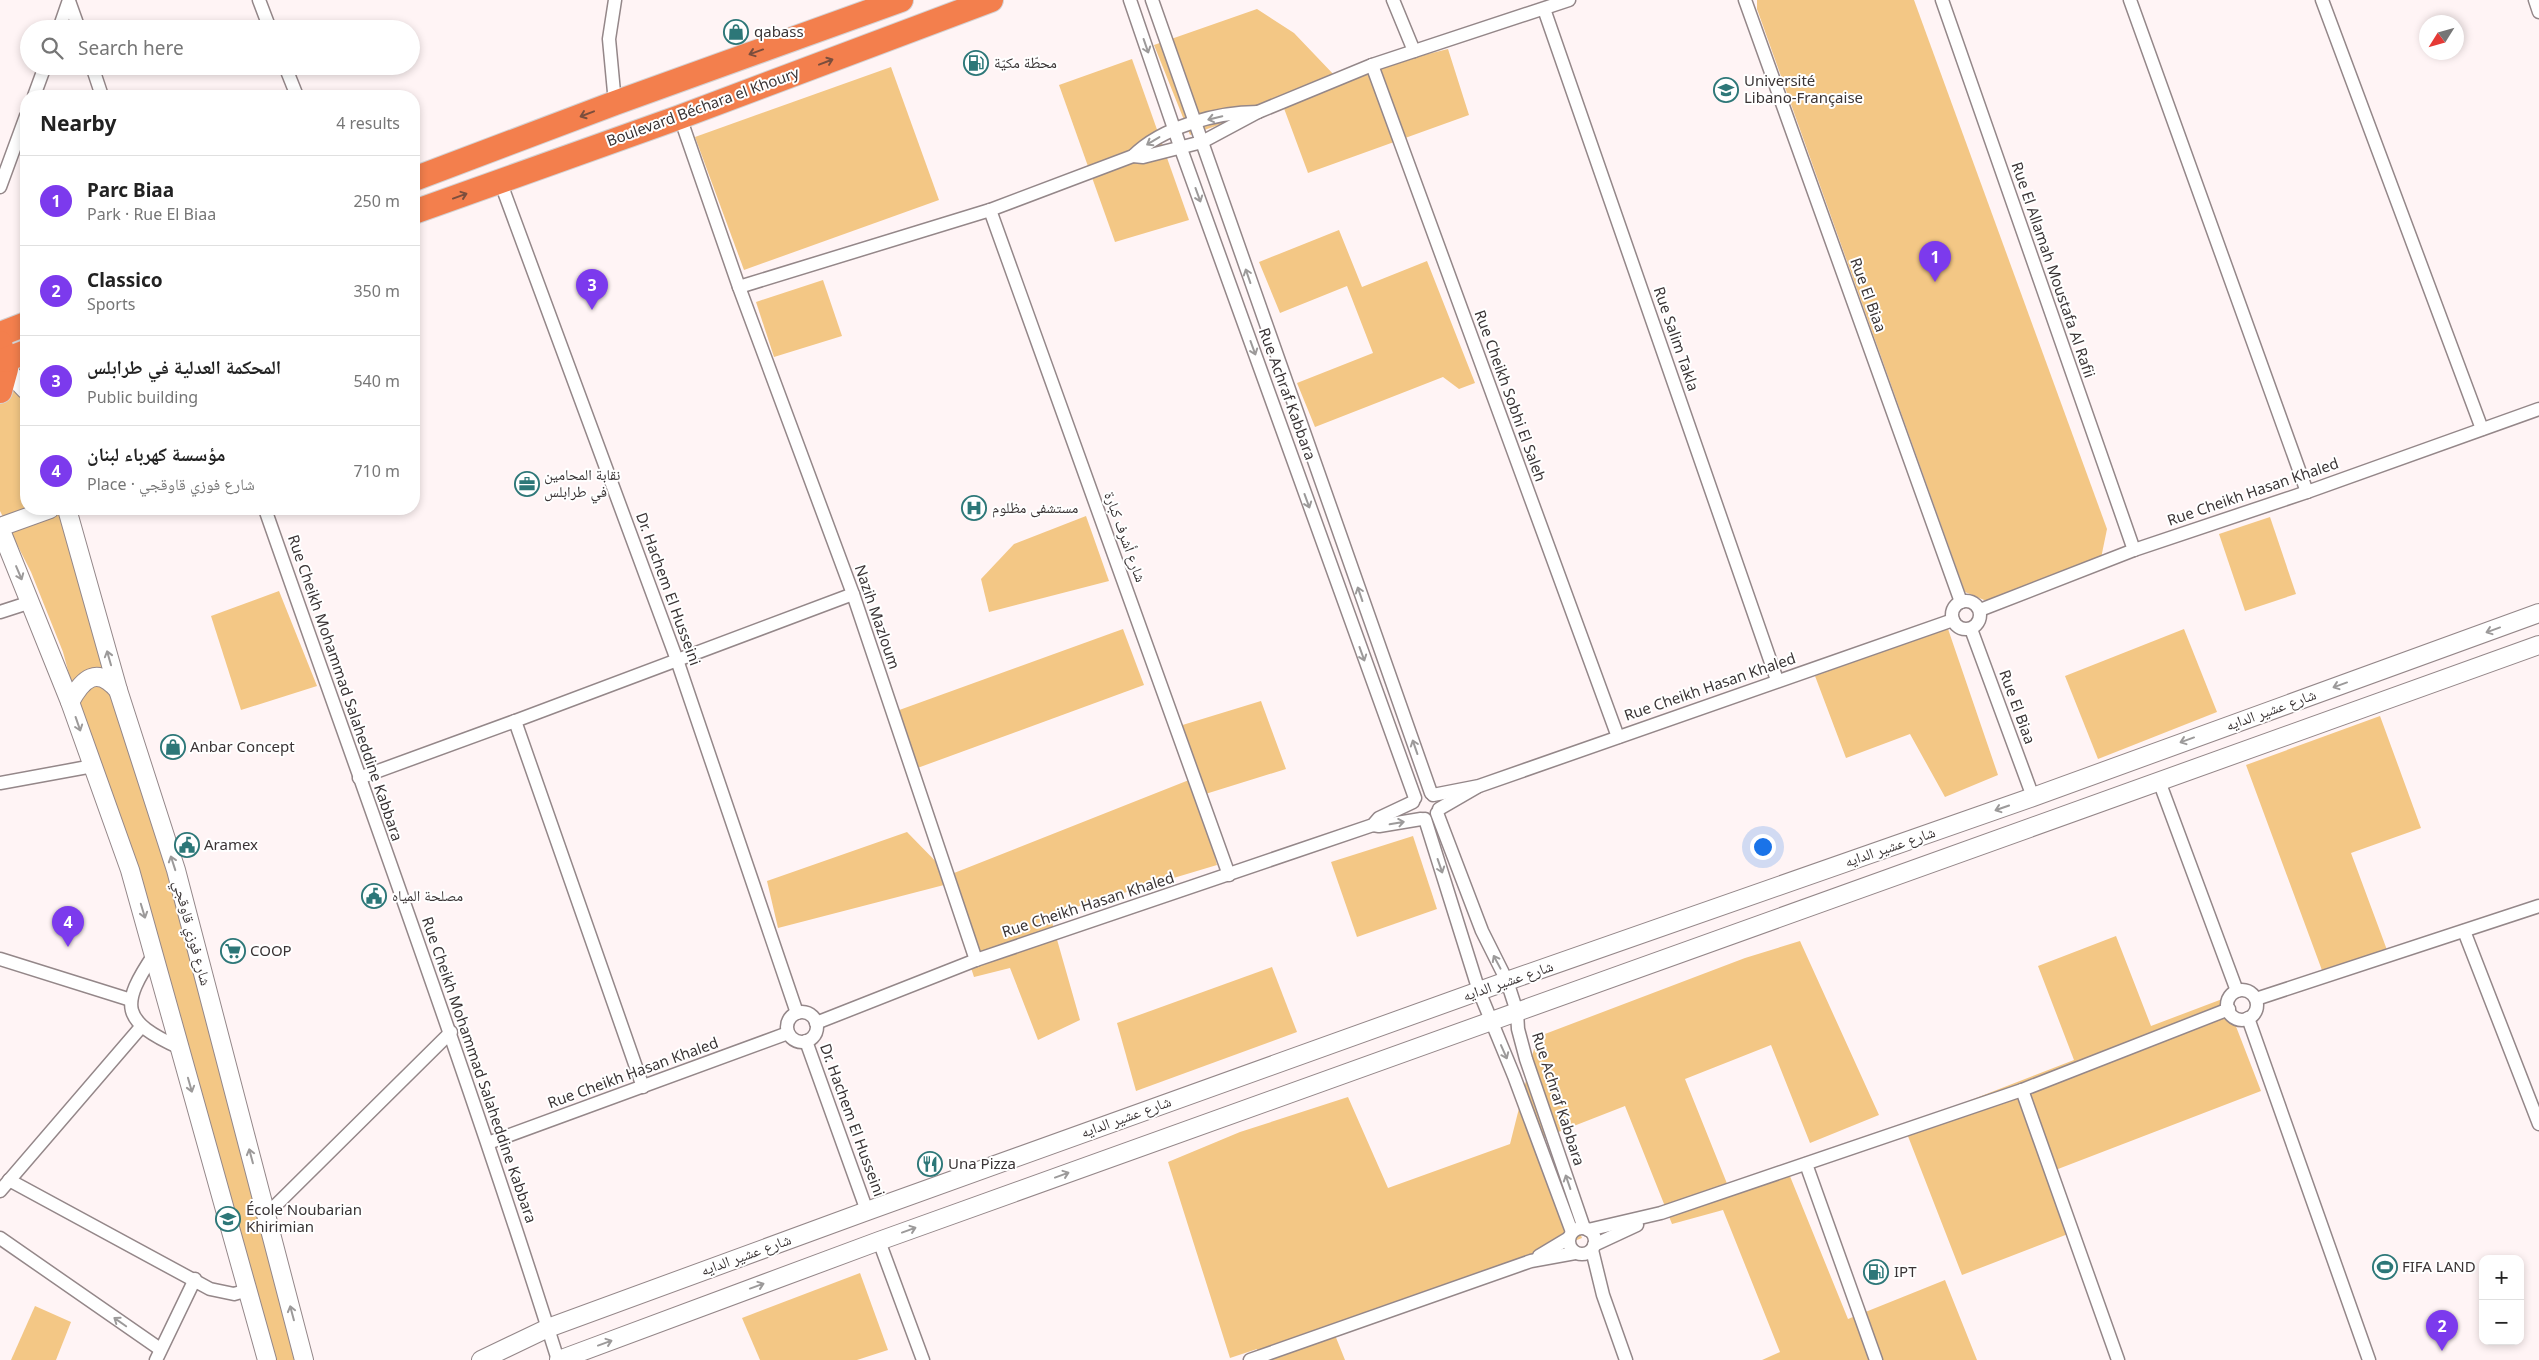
<!DOCTYPE html>
<meta charset="utf-8">
<style>
:root{--surface:#fff;--page:#f2f2f2;--text:#222;--muted:#767676;--line:#e0e0e0;--accent:#7c3aed}
body{margin:0;font-family:"Noto Sans","Noto Naskh Arabic",sans-serif;background:var(--page);color:var(--text)}
.controls{position:absolute;right:15px;bottom:15px;display:grid;overflow:hidden;border-radius:10px;box-shadow:0 2px 8px #0003}
.controls button{width:45px;height:45px;display:grid;place-items:center;padding:0;border:0;border-bottom:1px solid var(--line);background:var(--surface);color:var(--text);font:25px sans-serif}
.compass{position:absolute;left:2419px;top:15px;width:45px;height:45px;border-radius:50%;background:var(--surface);box-shadow:0 2px 8px #0003;rotate:233deg}
.you{position:absolute;left:1762px;top:846px;width:18px;height:18px;margin:-12px;border:4px solid #fff;border-radius:50%;background:#1a73e8;box-shadow:0 0 0 8px #1a73e833}
.badge{display:grid;place-items:center;width:32px;height:32px;border-radius:50%;background:var(--accent);color:#fff;font-size:16px;font-weight:700}
.pin{position:absolute;translate:-50% -41px;filter:drop-shadow(0 1px 2px #0008)}
.pin::after{content:'';position:absolute;top:26px;width:18px;height:15px;background:inherit;clip-path:polygon(0 0,100% 0,50% 100%)}
.list{margin:0;padding:0;list-style:none}
h2{display:flex;justify-content:space-between;align-items:center;height:65px;margin:0;padding:0 20px;font-size:21px}
h2 small{font-size:16px;font-weight:400;color:var(--muted)}
.list li{display:grid;grid-template-columns:32px 1fr auto;gap:15px;align-items:center;box-sizing:border-box;height:90px;padding:0 20px;border-top:1px solid var(--line)}
.list b{display:block;font-size:19px;white-space:nowrap}
.list p{margin:0;font-size:16px;white-space:nowrap;color:var(--muted)}
.list em{font-size:16px;font-style:normal;color:var(--muted)}
.icon{flex:none;width:28px;height:28px;fill:none;stroke:currentColor;stroke-width:2;stroke-linecap:round;stroke-linejoin:round}
.map{position:relative;flex:none;width:2539px;height:1360px;overflow:hidden}
.search{position:absolute;background:var(--surface);box-shadow:0 2px 8px #0003;left:20px;top:20px;width:400px;height:55px;display:flex;align-items:center;gap:12px;box-sizing:border-box;padding:0 18px;border-radius:28px;color:var(--muted);font-size:19px}
.panel{position:absolute;background:var(--surface);box-shadow:0 2px 8px #0003;left:20px;top:90px;width:400px;height:425px;border-radius:20px}
.map>svg:first-child{display:block}
.green{fill:#f3c785}
.lines{fill:none;stroke-linecap:round;stroke-linejoin:round}
.street-casing{stroke:#948789;stroke-width:15}
.secondary-casing{stroke:#948789;stroke-width:20}
.highway-casing{stroke:#d4d2d3;stroke-width:26}
.street{stroke:#fff;stroke-width:12}
.secondary{stroke:#fff;stroke-width:18}
.highway{stroke:#f37f4d;stroke-width:24}
.oneway{stroke:#9c9a9a}
.oneway2{stroke:#7b4e3d}
.labels{text-anchor:middle;stroke-width:4;stroke-linejoin:round;paint-order:stroke}
.poi-label{font-size:15px;fill:#3a3435;stroke:#fff;text-anchor:start}
.street-label{font-size:15px;fill:#3a3435;stroke:#fff}
</style>
<div class="map">
<svg width="2539" height="1360" viewBox="0 0 2539 1360">
<rect width="100%" height="100%" fill="#fff4f5"/>
<g class="green">
<path d="M 1757,0 L 1914,0 L 2107,529 L 2100,563 L 1996,605 L 1965,592 L 1757,9 Z"/>
<path d="M 1257,9 L 1294,33 L 1336,77 L 1448,49 L 1469,115 L 1308,173 L 1282,103 L 1190,135 L 1154,45 Z"/>
<path d="M 1132,59 L 1189,220 L 1115,242 L 1059,85 Z"/>
<path d="M 891,67 L 939,200 L 744,270 L 695,137 Z"/>
<path d="M 1339,230 L 1362,287 L 1427,261 L 1475,383 L 1459,389 L 1443,377 L 1315,427 L 1297,383 L 1373,353 L 1347,286 L 1280,313 L 1259,262 Z"/>
<path d="M 823,280 L 842,336 L 774,357 L 756,302 Z"/>
<path d="M 26,340 L 26,509 L 73,509 L 309,1360 L 260,1360 L 170,1048 L 63,652 L 31,572 L 0,511 L 0,385 Z"/>
<path d="M 1086,516 L 1109,581 L 989,612 L 981,579 L 1014,544 Z"/>
<path d="M 2270,517 L 2296,594 L 2245,611 L 2219,534 Z"/>
<path d="M 279,591 L 317,686 L 241,710 L 211,616 Z"/>
<path d="M 1947,626 L 1998,775 L 1945,797 L 1910,734 L 1846,758 L 1815,676 Z"/>
<path d="M 1123,629 L 1144,685 L 912,770 L 891,713 Z"/>
<path d="M 2184,629 L 2217,712 L 2098,759 L 2065,676 Z"/>
<path d="M 1261,701 L 1286,769 L 1199,796 L 1217,865 L 1050,915 L 1080,1020 L 1038,1040 L 1010,968 L 974,977 L 944,885 L 778,928 L 767,881 L 907,832 L 949,875 L 1189,780 L 1176,727 Z"/>
<path d="M 2380,716 L 2421,828 L 2351,853 L 2387,950 L 2323,973 L 2246,765 Z"/>
<path d="M 1413,836 L 1437,909 L 1357,937 L 1331,862 Z"/>
<path d="M 2116,936 L 2151,1026 L 2225,998 L 2261,1091 L 2045,1174 L 2068,1234 L 1962,1275 L 1904,1126 L 2074,1060 L 2038,966 Z"/>
<path d="M 1800,941 L 1879,1115 L 1810,1143 L 1771,1045 L 1685,1079 L 1728,1186 L 1785,1164 L 1848,1319 L 1945,1280 L 1977,1360 L 1762,1360 L 1780,1352 L 1723,1210 L 1672,1224 L 1625,1106 L 1543,1138 L 1582,1238 L 1335,1335 L 1345,1360 L 1261,1360 L 1257,1349 L 1230,1358 L 1168,1162 L 1240,1132 L 1348,1097 L 1388,1188 L 1510,1144 L 1537,1037 L 1745,958 Z"/>
<path d="M 1272,967 L 1297,1032 L 1136,1091 L 1117,1023 Z"/>
<path d="M 860,1273 L 888,1350 L 857,1360 L 760,1360 L 742,1318 Z"/>
<path d="M 35,1306 L 71,1322 L 56,1360 L 11,1360 Z"/>
</g>
<g class="lines">
<defs>
<g id="street">
<path d="M 259,0 L 270,29"/>
<path d="M 615,0 L 609,39 L 615,103"/>
<path d="M 1130,0 L 1181,149 L 1415,798"/>
<path d="M 1152,0 L 1431,793"/>
<path d="M 1393,0 L 1414,51"/>
<path d="M 1745,0 L 1961,602"/>
<path d="M 1942,0 L 2134,550"/>
<path d="M 2130,0 L 2307,492"/>
<path d="M 2322,0 L 2482,429"/>
<path d="M 2535,0 L 2539,12"/>
<path d="M 69,1 L 79,29"/>
<path d="M 1544,9 L 1777,680"/>
<path d="M 59,29 L 69,0"/>
<path d="M 1372,65 L 1618,737"/>
<path d="M 92,66 L 102,96"/>
<path d="M 285,66 L 297,96"/>
<path d="M 34,96 L 45,66"/>
<path d="M 680,117 L 739,287 L 853,594 L 976,960"/>
<path d="M 1133,156 L 1143,157 L 1202,142 L 1258,112 L 1372,65 L 1569,0"/>
<path d="M 500,181 L 677,660 L 797,1013"/>
<path d="M 0,187 L 26,116"/>
<path d="M 990,210 L 1229,875"/>
<path d="M 739,287 L 990,210 L 1133,156 C 1162,127 1217,112 1258,112"/>
<path d="M 265,509 C 364,792 468,1074 558,1360"/>
<circle cx="1966" cy="615" r="14"/>
<path d="M 1980,610 L 2134,550 L 2307,492 L 2539,409"/>
<path d="M 0,612 L 31,602"/>
<path d="M 1971,629 L 2033,797"/>
<path d="M 359,778 L 515,721"/>
<path d="M 2159,781 L 2237,991"/>
<path d="M 0,783 L 93,766"/>
<path d="M 1433,795 L 1479,786 L 1953,620"/>
<path d="M 1439,809 L 1477,787"/>
<path d="M 1437,813 L 1482,931 L 1507,981 L 1517,1012 L 1518,1029 L 1526,1059 L 1584,1228"/>
<path d="M 1425,819 L 1479,991 L 1514,1076 L 1572,1232"/>
<path d="M 1373,825 L 1379,826 L 1421,819"/>
<path d="M 2464,931 L 2539,1124"/>
<path d="M 155,953 C 119,1006 121,1021 180,1048"/>
<path d="M 0,959 L 131,1000"/>
<circle cx="2242" cy="1005" r="15"/>
<path d="M 2256,999 L 2539,906"/>
<circle cx="802" cy="1027" r="15"/>
<path d="M 2248,1018 L 2369,1360"/>
<path d="M 816,1023 L 976,960 L 1373,825 L 1379,818 L 1413,802"/>
<path d="M 806,1041 L 867,1211"/>
<path d="M 643,1087 L 515,721 L 853,594"/>
<path d="M 2022,1090 L 2118,1360"/>
<path d="M 488,1143 L 788,1033"/>
<path d="M 1806,1164 L 1876,1360"/>
<path d="M 9,1180 L 210,1289 L 234,1294 L 248,1290"/>
<path d="M 0,1191 L 141,1027"/>
<path d="M 266,1215 L 451,1032"/>
<circle cx="1582" cy="1241" r="13"/>
<path d="M 1588,1230 L 1661,1213 L 2022,1090 L 2229,1009"/>
<path d="M 0,1238 L 160,1349"/>
<path d="M 879,1241 L 923,1360"/>
<path d="M 1594,1245 L 1637,1225"/>
<path d="M 1592,1250 L 1603,1295 L 1626,1360"/>
<path d="M 1539,1256 L 1569,1238"/>
<path d="M 156,1360 L 195,1279"/>
<path d="M 1250,1360 L 1531,1261 L 1575,1253"/>
</g>
<g id="secondary">
<path d="M 6,369 L 26,390"/>
<path d="M 67,509 L 118,690 L 176,870 L 304,1360"/>
<path d="M 0,527 L 50,509"/>
<path d="M 0,528 L 70,702 L 130,870 L 267,1360"/>
<path d="M 70,702 C 83,678 97,666 118,690"/>
<path d="M 481,1360 L 548,1328 L 867,1211 L 1507,981 L 2033,797 L 2539,613"/>
<path d="M 559,1360 L 879,1241 L 2539,645"/>
</g>
<g id="highway">
<path d="M 414,179 L 615,103 L 901,0"/>
<path d="M 414,212 L 680,117 L 991,0"/>
<path d="M 0,334 L 26,324"/>
<path d="M 0,343 L 6,369 L 0,391"/>
<path d="M 5,360 L 26,352"/>
</g>
</defs>
<use href="#street" class="street-casing"/>
<use href="#secondary" class="secondary-casing"/>
<use href="#highway" class="highway-casing"/>
<use href="#street" class="street"/>
<use href="#secondary" class="secondary"/>
<use href="#highway" class="highway"/>
</g>
<defs><path id="oneway-shaft" d="M-6 0H5M1.5-3L5.5 0L1.5 3" fill="none" stroke-width="1.6" stroke-linecap="round" stroke-linejoin="round" transform="scale(1.25)"/></defs>
<g class="oneway">
<use href="#oneway-shaft" transform="translate(1146 46) rotate(71)"/>
<use href="#oneway-shaft" transform="translate(1215 118) rotate(167)"/>
<use href="#oneway-shaft" transform="translate(1153 141) rotate(149)"/>
<use href="#oneway-shaft" transform="translate(1198 195) rotate(70)"/>
<use href="#oneway-shaft" transform="translate(1248 276) rotate(-109)"/>
<use href="#oneway-shaft" transform="translate(1253 348) rotate(70)"/>
<use href="#oneway-shaft" transform="translate(1307 501) rotate(70)"/>
<use href="#oneway-shaft" transform="translate(19 573) rotate(67)"/>
<use href="#oneway-shaft" transform="translate(1360 594) rotate(-109)"/>
<use href="#oneway-shaft" transform="translate(2493 630) rotate(160)"/>
<use href="#oneway-shaft" transform="translate(1362 654) rotate(70)"/>
<use href="#oneway-shaft" transform="translate(109 658) rotate(-106)"/>
<use href="#oneway-shaft" transform="translate(2340 685) rotate(160)"/>
<use href="#oneway-shaft" transform="translate(78 724) rotate(71)"/>
<use href="#oneway-shaft" transform="translate(2187 740) rotate(160)"/>
<use href="#oneway-shaft" transform="translate(1415 747) rotate(-109)"/>
<use href="#oneway-shaft" transform="translate(2002 808) rotate(161)"/>
<use href="#oneway-shaft" transform="translate(1397 823) rotate(-10)"/>
<use href="#oneway-shaft" transform="translate(173 863) rotate(-108)"/>
<use href="#oneway-shaft" transform="translate(1440 866) rotate(71)"/>
<use href="#oneway-shaft" transform="translate(143 911) rotate(73)"/>
<use href="#oneway-shaft" transform="translate(1497 962) rotate(-118)"/>
<use href="#oneway-shaft" transform="translate(1504 1052) rotate(66)"/>
<use href="#oneway-shaft" transform="translate(190 1085) rotate(74)"/>
<use href="#oneway-shaft" transform="translate(251 1156) rotate(-105)"/>
<use href="#oneway-shaft" transform="translate(1062 1175) rotate(-20)"/>
<use href="#oneway-shaft" transform="translate(1568 1182) rotate(-109)"/>
<use href="#oneway-shaft" transform="translate(909 1230) rotate(-20)"/>
<use href="#oneway-shaft" transform="translate(757 1286) rotate(-20)"/>
<use href="#oneway-shaft" transform="translate(292 1313) rotate(-105)"/>
<use href="#oneway-shaft" transform="translate(120 1322) rotate(-145)"/>
<use href="#oneway-shaft" transform="translate(605 1343) rotate(-20)"/>
</g>
<g class="oneway2">
<use href="#oneway-shaft" transform="translate(756 52) rotate(160)"/>
<use href="#oneway-shaft" transform="translate(826 62) rotate(-21)"/>
<use href="#oneway-shaft" transform="translate(587 114) rotate(159)"/>
<use href="#oneway-shaft" transform="translate(460 196) rotate(-20)"/>
</g>
<defs>
<symbol id="shop-ring" viewBox="-11 -11 22 22"><circle r="9.5" fill="#fff" stroke="#2d7778" stroke-width="1.5"/><path d="M-5-2.5h2.3a2.7 3.5 0 0 1 5.4 0H5L5.5 6h-11ZM-1.5-2.5h3a1.5 2.3 0 0 0-3 0Z" fill="#2d7778"/></symbol>
<symbol id="fuel-ring" viewBox="-11 -11 22 22"><circle r="9.5" fill="#fff" stroke="#2d7778" stroke-width="1.5"/><path d="M-5.5-6h7V0h2V4h1.3V-2.5L3-4.5l.8-.8L6-3V5H2.5V1h-1V6h-7ZM-4.2-4.7v3.2H.2V-4.7Z" fill="#2d7778"/></symbol>
<symbol id="university-ring" viewBox="-11 -11 22 22"><circle r="9.5" fill="#fff" stroke="#2d7778" stroke-width="1.5"/><path d="M0-5L7-2L0 1L-7-2ZM-4 1L0 2.5L4 1V4Q0 6-4 4Z" fill="#2d7778"/></symbol>
<symbol id="office-ring" viewBox="-11 -11 22 22"><circle r="9.5" fill="#fff" stroke="#2d7778" stroke-width="1.5"/><path d="M-6-3h4V-5.5h4V-3h4V5H-6ZM-1-4.5V-3h2v-1.5ZM-6 0V1H6V0Z" fill="#2d7778"/></symbol>
<symbol id="hospital-ring" viewBox="-11 -11 22 22"><circle r="9.5" fill="#fff" stroke="#2d7778" stroke-width="1.5"/><path d="M-5-5h3v3.5h4V-5h3V5h-3V1.5h-4V5h-3Z" fill="#2d7778"/></symbol>
<symbol id="civic-ring" viewBox="-11 -11 22 22"><circle r="9.5" fill="#fff" stroke="#2d7778" stroke-width="1.5"/><path d="M-.6-6.5H3V-4.5H.6V-3L4-1V1h2V6H-6V1h2V-1L-.6-3ZM-1.2 2.5V6h2.4V2.5Z" fill="#2d7778"/></symbol>
<symbol id="supermarket-ring" viewBox="-11 -11 22 22"><circle r="9.5" fill="#fff" stroke="#2d7778" stroke-width="1.5"/><path d="M-6-5.5h2.5l.6 2H6L4.5 2H-2.5L-4.4-4H-6ZM-1.5 3.2a1.3 1.3 0 1 0 .1 0ZM3 3.2a1.3 1.3 0 1 0 .1 0Z" fill="#2d7778"/></symbol>
<symbol id="restaurant-ring" viewBox="-11 -11 22 22"><circle r="9.5" fill="#fff" stroke="#2d7778" stroke-width="1.5"/><path d="M-5-6h1v4h1v-4h1v4h1v-4h1v5L-1.5 .5V6h-2V.5L-5-1ZM5-6V6H3V1.5H1.5Q1.5-4 5-6Z" fill="#2d7778"/></symbol>
<symbol id="school-ring" viewBox="-11 -11 22 22"><circle r="9.5" fill="#fff" stroke="#2d7778" stroke-width="1.5"/><path d="M0-5L7-2L0 1L-7-2ZM-4 1L0 2.5L4 1V4Q0 6-4 4Z" fill="#2d7778"/></symbol>
<symbol id="stadium-ring" viewBox="-11 -11 22 22"><circle r="9.5" fill="#fff" stroke="#2d7778" stroke-width="1.5"/><path d="M0-5a6.5 5 0 1 0 0 10a6.5 5 0 1 0 0-10ZM-3.5-1.8h7v3.6h-7Z" fill="#2d7778"/></symbol>
</defs>
<g fill-rule="evenodd">
<use href="#shop-ring" x="722" y="18" width="28" height="28"/>
<use href="#fuel-ring" x="962" y="49" width="28" height="28"/>
<use href="#university-ring" x="1712" y="76" width="28" height="28"/>
<use href="#office-ring" x="513" y="470" width="28" height="28"/>
<use href="#hospital-ring" x="960" y="494" width="28" height="28"/>
<use href="#shop-ring" x="159" y="733" width="28" height="28"/>
<use href="#civic-ring" x="173" y="831" width="28" height="28"/>
<use href="#civic-ring" x="360" y="882" width="28" height="28"/>
<use href="#supermarket-ring" x="219" y="937" width="28" height="28"/>
<use href="#restaurant-ring" x="916" y="1150" width="28" height="28"/>
<use href="#school-ring" x="214" y="1205" width="28" height="28"/>
<use href="#stadium-ring" x="2371" y="1253" width="28" height="28"/>
<use href="#fuel-ring" x="1862" y="1258" width="28" height="28"/>
</g>
<g class="labels">
<g class="poi-label">
<text x="754" y="37">qabass</text>
<text x="994" y="68">محطّة مكيّة</text>
<text x="1744" y="86">Université<tspan x="1744" dy="17">Libano-Française</tspan></text>
<text x="544" y="480">نقابة المحامين<tspan x="544" dy="17">في طرابلس</tspan></text>
<text x="992" y="513">مستشفى مظلوم</text>
<text x="190" y="752">Anbar Concept</text>
<text x="204" y="850">Aramex</text>
<text x="392" y="901">مصلحة المياه</text>
<text x="250" y="956">COOP</text>
<text x="948" y="1169">Una Pizza</text>
<text x="246" y="1215">École Noubarian<tspan x="246" dy="17">Khirimian</tspan></text>
<text x="2402" y="1272">FIFA LAND</text>
<text x="1894" y="1277">IPT</text>
</g>
<g class="street-label">
<text transform="translate(703 107) rotate(-20)" y="5">Boulevard Béchara el Khoury</text>
<text transform="translate(2053 270) rotate(71)" y="5">Rue El Allamah Moustafa Al Rafii</text>
<text transform="translate(1868 295) rotate(70)" y="5">Rue El Biaa</text>
<text transform="translate(1676 339) rotate(71)" y="5">Rue Salim Takla</text>
<text transform="translate(1287 394) rotate(70)" y="5">Rue Achraf Kabbara</text>
<text transform="translate(1510 396) rotate(70)" y="5">Rue Cheikh Sobhi El Saleh</text>
<text transform="translate(2253 492) rotate(-19)" y="5">Rue Cheikh Hasan Khaled</text>
<text transform="translate(1125 537) rotate(70)" y="5">شارع أشرف كبارة</text>
<text transform="translate(668 589) rotate(70)" y="5">Dr. Hachem El Husseini</text>
<text transform="translate(877 617) rotate(71)" y="5">Nazih Mazloum</text>
<text transform="translate(1710 687) rotate(-19)" y="5">Rue Cheikh Hasan Khaled</text>
<text transform="translate(345 688) rotate(71)" y="5">Rue Cheikh Mohammad Salaheddine Kabbara</text>
<text transform="translate(2017 707) rotate(70)" y="5">Rue El Biaa</text>
<text transform="translate(2271 710) rotate(-20)" y="5">شارع عشير الدايه</text>
<text transform="translate(1890 847) rotate(-19)" y="5">شارع عشير الدايه</text>
<text transform="translate(1088 905) rotate(-18)" y="5">Rue Cheikh Hasan Khaled</text>
<text transform="translate(192 933) rotate(75)" y="5">شارع فوزي قاوقجي</text>
<text transform="translate(1508 981) rotate(-19)" y="5">شارع عشير الدايه</text>
<text transform="translate(479 1070) rotate(71)" y="5">Rue Cheikh Mohammad Salaheddine Kabbara</text>
<text transform="translate(633 1073) rotate(-20)" y="5">Rue Cheikh Hasan Khaled</text>
<text transform="translate(1558 1099) rotate(72)" y="5">Rue Achraf Kabbara</text>
<text transform="translate(1126 1117) rotate(-20)" y="5">شارع عشير الدايه</text>
<text transform="translate(852 1120) rotate(70)" y="5">Dr. Hachem El Husseini</text>
<text transform="translate(746 1255) rotate(-20)" y="5">شارع عشير الدايه</text>
</g>
</g>
</svg>
<div class="controls">
<button>+</button>
<button>−</button>
</div>
<svg class="compass" viewBox="-18 -18 36 36"><path d="M0-13l5 13h-10z" fill="#e53935"/><path d="M0 13l5-13h-10z" fill="#767676"/></svg>
<div class="you"></div>
<div class="pin badge" style="left:1935px;top:282px">1</div>
<div class="pin badge" style="left:2442px;top:1351px">2</div>
<div class="pin badge" style="left:592px;top:310px">3</div>
<div class="pin badge" style="left:68px;top:947px">4</div>
<div class="search"><svg class="icon" aria-label="search" viewBox="0 0 24 24"><circle cx="10" cy="10" r="6"/><path d="M15 15l6 6"/></svg>Search here</div>
<section class="panel">
<h2>Nearby<small>4 results</small></h2>
<ul class="list">
<li><span class="badge">1</span><div><b>Parc Biaa</b><p>Park · Rue El Biaa</p></div><em>250 m</em></li>
<li><span class="badge">2</span><div><b>Classico</b><p>Sports</p></div><em>350 m</em></li>
<li><span class="badge">3</span><div><b>المحكمة العدلية في طرابلس</b><p>Public building</p></div><em>540 m</em></li>
<li><span class="badge">4</span><div><b>مؤسسة كهرباء لبنان</b><p>Place · شارع فوزي قاوقجي</p></div><em>710 m</em></li>
</ul>
</section>
</div>
